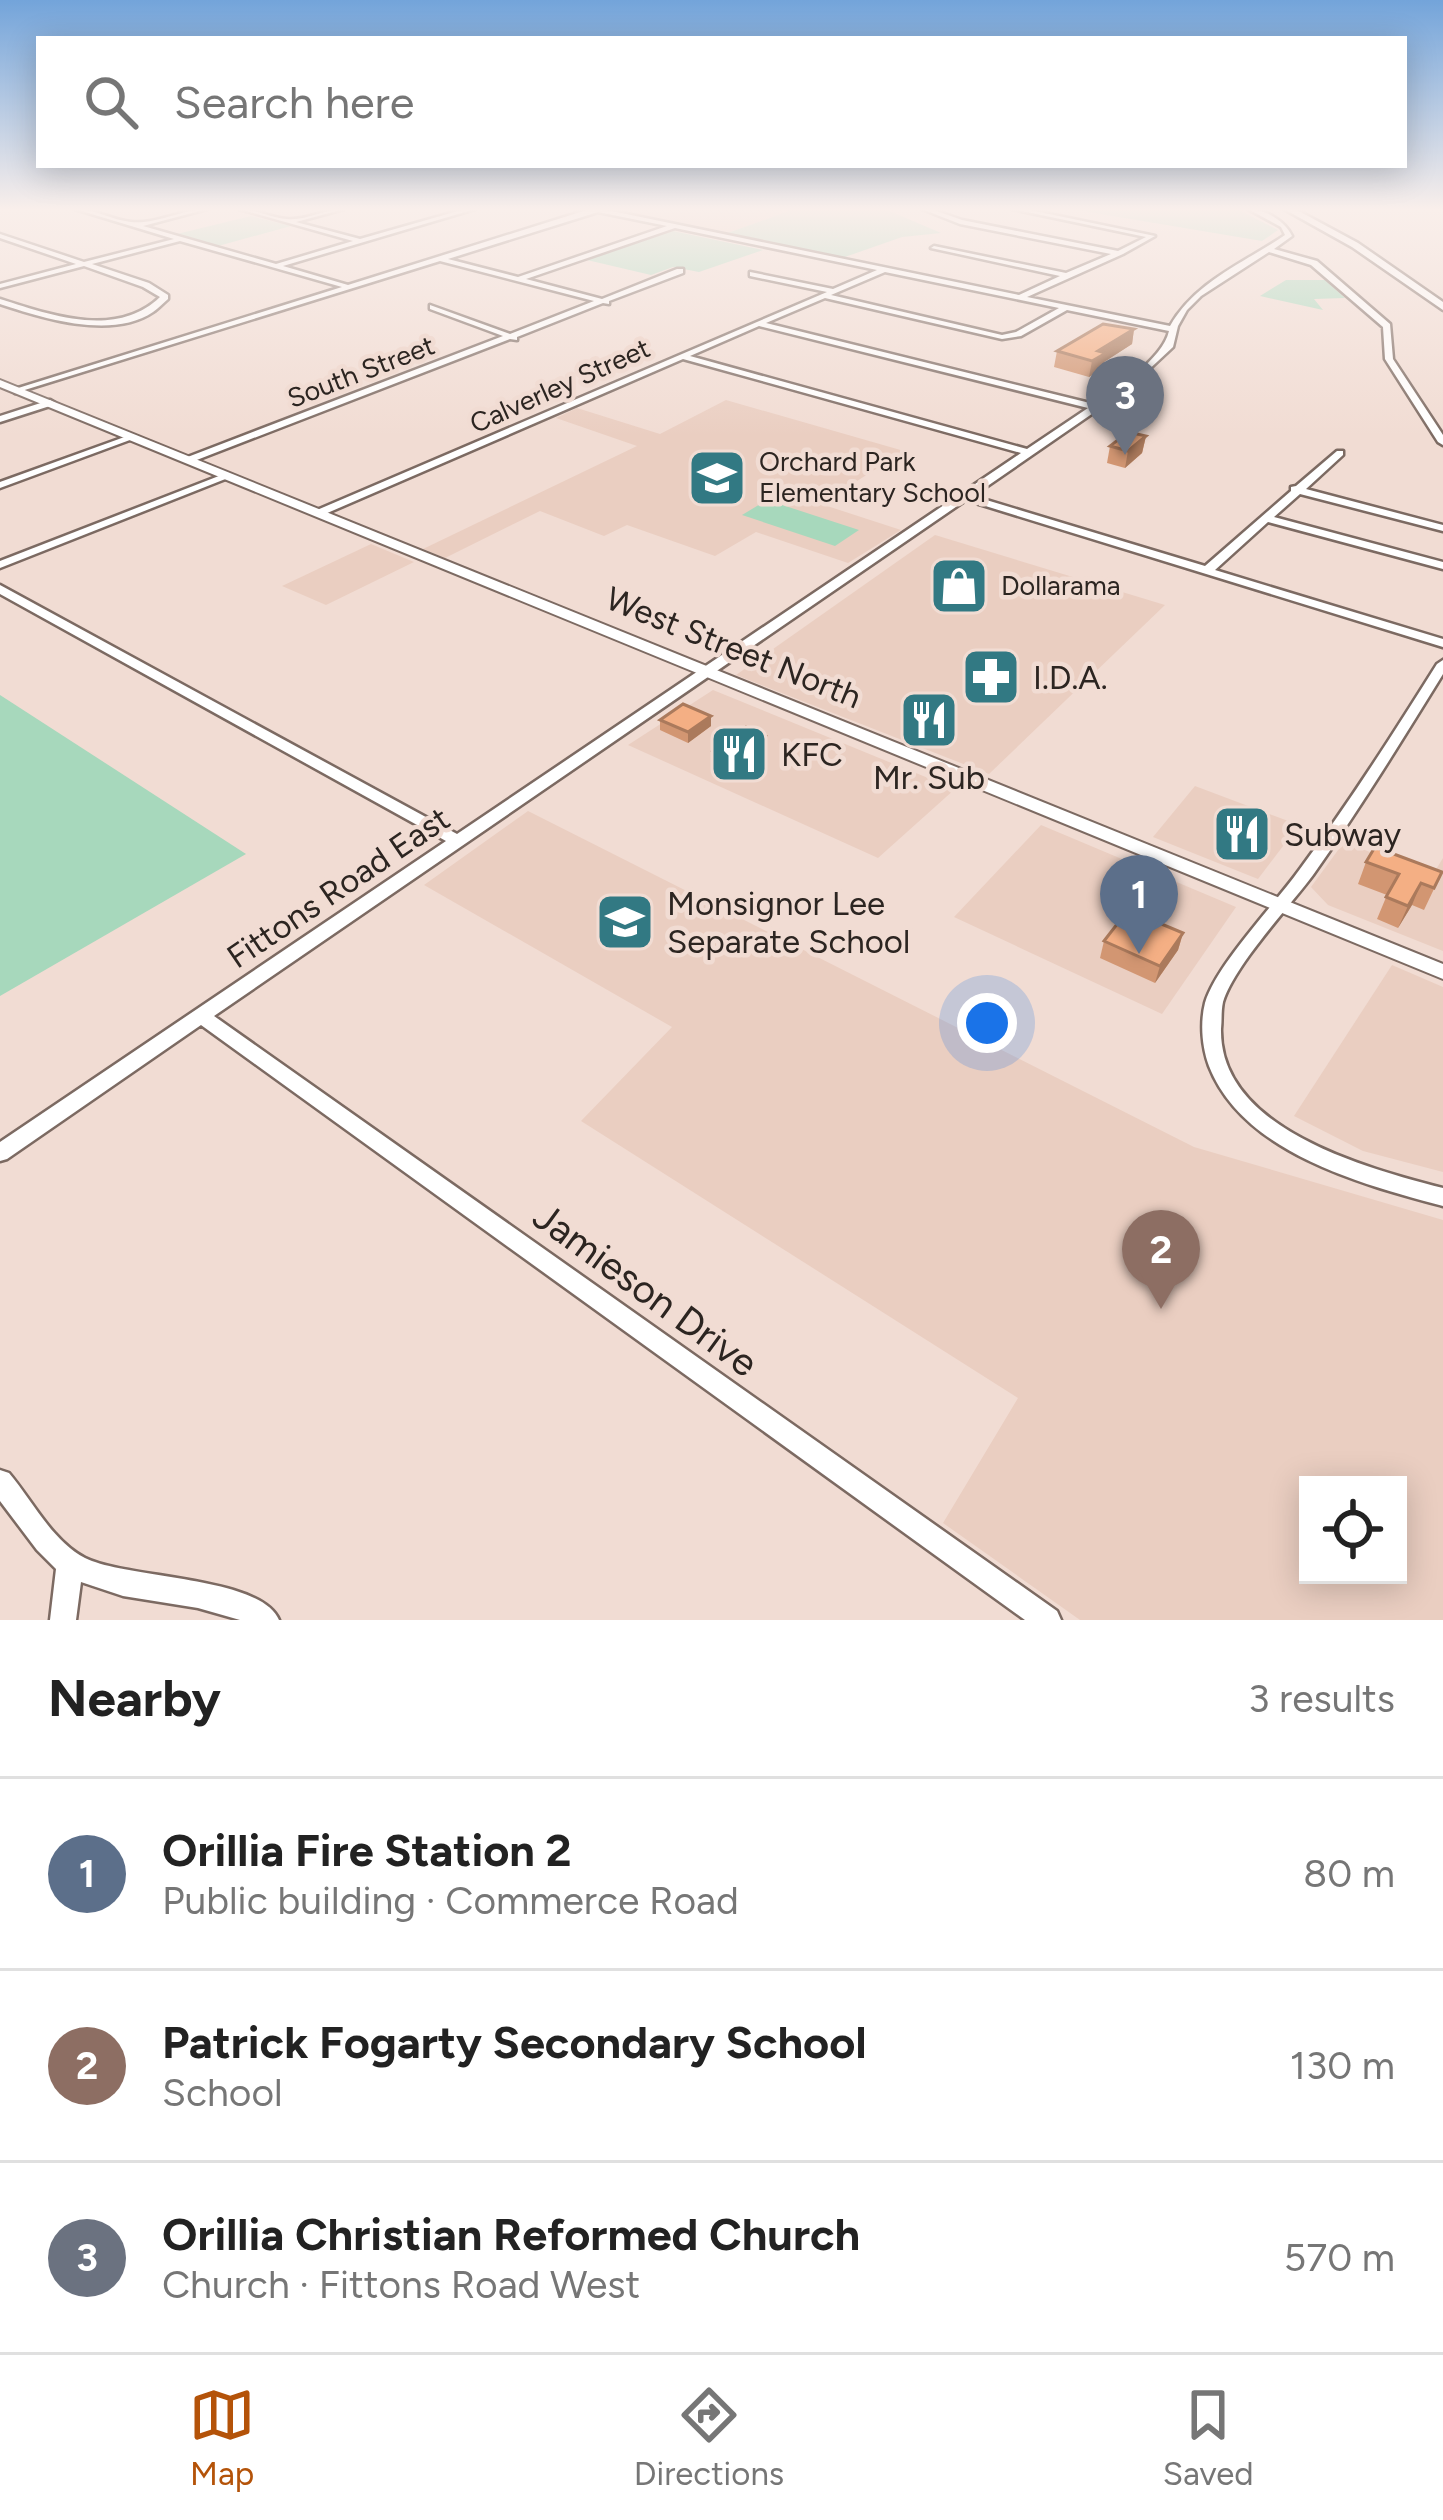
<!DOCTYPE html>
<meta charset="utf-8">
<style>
:root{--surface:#fff;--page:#f2f2f2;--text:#222;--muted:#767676;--line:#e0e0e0;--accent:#b45309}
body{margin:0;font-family:Figtree,sans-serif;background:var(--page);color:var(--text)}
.controls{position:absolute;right:36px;bottom:36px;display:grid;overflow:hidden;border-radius:0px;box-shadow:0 6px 30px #0003}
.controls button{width:108px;height:108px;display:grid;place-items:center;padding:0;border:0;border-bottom:3px solid var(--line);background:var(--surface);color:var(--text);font:60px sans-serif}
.you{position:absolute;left:987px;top:1023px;width:42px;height:42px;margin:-30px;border:9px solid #fff;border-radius:50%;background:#1a73e8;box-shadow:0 0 0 18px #1a73e833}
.badge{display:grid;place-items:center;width:78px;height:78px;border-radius:50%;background:var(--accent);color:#fff;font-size:39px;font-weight:700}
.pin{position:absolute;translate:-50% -99px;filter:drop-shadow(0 3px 6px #0008)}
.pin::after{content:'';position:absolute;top:63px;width:42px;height:36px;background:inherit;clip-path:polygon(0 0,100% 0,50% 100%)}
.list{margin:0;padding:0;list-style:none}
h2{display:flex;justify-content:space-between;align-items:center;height:156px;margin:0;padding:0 48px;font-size:51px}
h2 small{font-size:39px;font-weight:400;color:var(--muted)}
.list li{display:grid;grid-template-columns:78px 1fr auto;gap:36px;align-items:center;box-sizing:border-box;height:192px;padding:0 48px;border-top:3px solid var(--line)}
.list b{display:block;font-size:45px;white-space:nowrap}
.list p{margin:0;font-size:39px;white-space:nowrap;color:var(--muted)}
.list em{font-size:39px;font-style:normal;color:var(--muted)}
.icon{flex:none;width:66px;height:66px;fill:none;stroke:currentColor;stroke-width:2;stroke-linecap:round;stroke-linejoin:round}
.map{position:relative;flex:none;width:1443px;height:1620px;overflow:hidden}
.search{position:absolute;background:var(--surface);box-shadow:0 6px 30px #0003;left:36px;right:36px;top:36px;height:132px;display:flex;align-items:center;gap:30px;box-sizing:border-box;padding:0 42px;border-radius:0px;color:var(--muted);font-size:45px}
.sheet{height:732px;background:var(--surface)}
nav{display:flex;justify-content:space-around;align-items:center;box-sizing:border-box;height:168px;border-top:3px solid var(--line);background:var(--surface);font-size:33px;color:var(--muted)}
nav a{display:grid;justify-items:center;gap:6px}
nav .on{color:var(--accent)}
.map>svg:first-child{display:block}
.built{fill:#eacec1;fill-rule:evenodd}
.green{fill:#a7d8bc}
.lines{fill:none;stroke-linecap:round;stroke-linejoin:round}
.minor-casing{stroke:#7c6a62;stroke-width:5}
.major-casing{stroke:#7c6a62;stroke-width:4}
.highway-casing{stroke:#7c6a62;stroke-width:5}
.minor{fill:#fff;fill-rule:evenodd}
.major{fill:#fff;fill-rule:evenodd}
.highway{fill:#fff;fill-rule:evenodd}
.wall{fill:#d29672}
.shaded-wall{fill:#ab7a5c}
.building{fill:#f4af84;stroke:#ab7a5c;stroke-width:3}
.labels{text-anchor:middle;stroke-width:9;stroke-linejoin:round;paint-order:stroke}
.far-street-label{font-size:27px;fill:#2c2521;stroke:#f1dcd3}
.far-poi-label{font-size:27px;fill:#2c2521;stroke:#f1dcd3;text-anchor:start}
.street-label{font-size:33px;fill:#2c2521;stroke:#f1dcd3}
.poi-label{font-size:33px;fill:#2c2521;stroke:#f1dcd3;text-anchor:start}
.near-street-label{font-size:39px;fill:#2c2521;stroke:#f1dcd3}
</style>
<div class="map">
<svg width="1443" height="1620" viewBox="0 0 1443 1620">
<rect width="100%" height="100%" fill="#f1dcd3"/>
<g class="built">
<path d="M 604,209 L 795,209 L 725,234 Z"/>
<path d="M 726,400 L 904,451 L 821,504 L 901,530 L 848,563 L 756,532 L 715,556 L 627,525 L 604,536 L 540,511 L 445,558 L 423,549 L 637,446 L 556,418 L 577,408 L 660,434 Z"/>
<path d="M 935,535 L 1165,605 L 989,774 L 736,675 Z"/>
<path d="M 371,544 L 414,562 L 326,605 L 282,586 Z"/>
<path d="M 713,690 L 955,789 L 878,858 L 628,745 Z"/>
<path d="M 1195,786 L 1299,825 L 1258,879 L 1153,837 Z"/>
<path d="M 528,811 L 1194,1147 L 1443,1220 L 1443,1620 L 1080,1620 L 943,1523 L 1018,1398 L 581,1121 L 672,1027 L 424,885 ZM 1308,1485 L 1398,1485 L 1398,1575 L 1308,1575 Z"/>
<path d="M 1041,825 L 1236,907 L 1162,1014 L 954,917 Z"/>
<path d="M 1344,842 L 1432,876 L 1443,858 L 1443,951 L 1328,905 L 1311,887 Z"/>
<path d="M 1392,965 L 1443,987 L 1443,1172 L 1363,1151 L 1294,1116 Z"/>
</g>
<g class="green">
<path d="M 795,209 L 885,209 L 941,233 L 902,237 L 842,258 L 725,234 Z"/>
<path d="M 1071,209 L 1237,209 L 1278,230 L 1262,241 Z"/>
<path d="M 251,216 L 291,226 L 218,246 L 177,234 Z"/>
<path d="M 673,231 L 763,250 L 699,272 L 673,267 L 651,275 L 587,260 Z"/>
<path d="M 1286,280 L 1325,280 L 1345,298 L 1314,299 L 1323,310 L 1260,296 Z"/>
<path d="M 767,500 L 859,530 L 835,546 L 742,515 Z"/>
<path d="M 0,695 L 246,854 L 0,996 Z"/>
</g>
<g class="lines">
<defs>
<g id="minor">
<path d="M 75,209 C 95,209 112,220 131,222 C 154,225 183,209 207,209 L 143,226 L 276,264 L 353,241 L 239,209 C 256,209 270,218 287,219 C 305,221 325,209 344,209 L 296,222 L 360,239 L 465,209 L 475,209 L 283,266 L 348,285 L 590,209 L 602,209 L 1019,295 L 1060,276 L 931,248 L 934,246 L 1066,273 L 1111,254 L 960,224 L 922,209 L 931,209 L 962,220 L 1118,251 L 1146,237 L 1012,209 L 1025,209 L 1155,236 L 1123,254 L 1027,297 L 1170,326 C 1196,281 1244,263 1285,235 L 1281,227 L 1248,209 C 1265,209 1285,221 1292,236 L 1274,249 L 1317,261 L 1390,324 L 1393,359 L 1443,435 L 1443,445 L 1438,442 L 1385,359 L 1383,327 L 1311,265 L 1269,252 L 1201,296 L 1187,310 L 1178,326 L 1173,347 L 1128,389 L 973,496 L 1205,566 L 1291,491 L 1291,487 L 1296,486 L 1337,451 L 1343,451 L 1343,455 L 1306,489 L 1443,525 L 1443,531 L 1300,494 L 1274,517 L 1443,562 L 1443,569 L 1268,522 L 1215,570 L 1443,639 L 1443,647 L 966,500 L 214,1016 L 1057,1611 L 1061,1620 L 1025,1620 L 201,1025 L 7,1159 L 0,1161 L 0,1142 L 446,841 L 0,594 L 0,585 L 457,834 L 1021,453 L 683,359 L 325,514 L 317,514 L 317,510 L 827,292 L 750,276 L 750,272 L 833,289 L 877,270 L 675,228 L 526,279 L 602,299 L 677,269 L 683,269 L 683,273 L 609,301 L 609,304 L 603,303 L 517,337 L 517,340 L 510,339 L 189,463 L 184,460 L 185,458 L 503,336 L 430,309 L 430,305 L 510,334 L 594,301 L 440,261 L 15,393 L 15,389 L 342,287 L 180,241 L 92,264 L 149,283 L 168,295 L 168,299 C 163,303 159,308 153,312 C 112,340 42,318 0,304 L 0,299 C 51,315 116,339 160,297 L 143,287 L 84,266 L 0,288 L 0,284 L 76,264 L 0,238 L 0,234 L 84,262 L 174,239 ZM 598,212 L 667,226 L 518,277 L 448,259 ZM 885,272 L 1059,308 L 1016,332 L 1002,335 L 831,295 ZM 825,298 L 1002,339 L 1021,336 L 1067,310 L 1169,331 C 1163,359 1117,388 1094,404 L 766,323 ZM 759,326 L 1088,408 L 1027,449 L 690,356 Z"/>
<path d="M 50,400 L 55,403 L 53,405 L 0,422 L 0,416 Z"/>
<path d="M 130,435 L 138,437 L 0,488 L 0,482 Z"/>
<path d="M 224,474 L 233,476 L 0,568 L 0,561 Z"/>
<path d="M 1443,660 L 1443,674 C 1401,742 1359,810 1313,875 C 1289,907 1234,966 1223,1002 C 1221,1011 1222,1020 1221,1029 C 1219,1129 1366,1168 1443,1188 L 1443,1206 C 1361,1184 1243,1153 1209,1066 C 1202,1047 1200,1023 1205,1003 C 1216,965 1275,904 1300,869 C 1349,803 1393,734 1437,664 Z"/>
<path d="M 0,1470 L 9,1473 C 32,1500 52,1541 85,1558 C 127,1579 261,1576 279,1620 L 240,1620 L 198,1608 L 123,1596 L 81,1582 L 76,1620 L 50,1620 L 56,1569 L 37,1550 L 0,1501 Z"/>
</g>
<path id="major" d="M 0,380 L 1443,964 L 1443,979 L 0,387 Z"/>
<path id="highway" d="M 1284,209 L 1295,209 L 1358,243 L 1443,302 L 1443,310 L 1352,247 Z"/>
</defs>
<use href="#minor" class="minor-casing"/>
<use href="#major" class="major-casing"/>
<use href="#highway" class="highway-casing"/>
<use href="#minor" class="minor"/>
<use href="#major" class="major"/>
<use href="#highway" class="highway"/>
</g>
<g class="wall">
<path d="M 1134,329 L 1132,344 L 1104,362 L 1103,368 L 1089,377 L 1054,367 L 1057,351 Z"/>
<path d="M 1146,436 L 1142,453 L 1125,468 L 1107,463 L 1110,446 Z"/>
<path d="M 711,716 L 711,726 L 688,743 L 660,730 L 660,720 Z"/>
<path d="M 765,736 L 764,746 L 732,770 L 713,762 L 713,751 Z"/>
<path d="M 1366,862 L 1442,872 L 1424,910 L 1412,905 L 1398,928 L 1377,919 L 1387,895 L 1358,884 Z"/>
<path d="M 1183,933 L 1178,950 L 1155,983 L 1100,958 L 1104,941 Z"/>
</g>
<g class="shaded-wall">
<path d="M 1134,329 L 1132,344 L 1104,362 L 1103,368 L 1089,377 L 1092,361 L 1098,351 Z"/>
<path d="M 1146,436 L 1142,453 L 1125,468 L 1128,451 Z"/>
<path d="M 711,716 L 711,726 L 688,743 L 688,732 Z"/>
<path d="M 765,736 L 764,746 L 732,770 L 732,760 Z"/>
<path d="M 1421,883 L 1412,905 L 1398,928 L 1408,906 Z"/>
<path d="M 1183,933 L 1178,950 L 1155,983 L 1160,966 Z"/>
</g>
<g class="building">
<path d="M 1103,324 L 1134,329 L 1098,351 L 1106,353 L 1092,361 L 1057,351 Z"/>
<path d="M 1128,432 L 1146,436 L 1128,451 L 1110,446 Z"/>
<path d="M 683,704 L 711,716 L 688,732 L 660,720 Z"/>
<path d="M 746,727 L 765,736 L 732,760 L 713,751 Z"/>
<path d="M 1375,847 L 1442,872 L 1434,888 L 1421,883 L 1408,906 L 1386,897 L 1399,874 L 1366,862 Z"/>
<path d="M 1128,910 L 1183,933 L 1160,966 L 1104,941 Z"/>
</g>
<linearGradient id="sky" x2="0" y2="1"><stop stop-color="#73a4da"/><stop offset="0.48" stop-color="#f9efeb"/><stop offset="1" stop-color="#f9efeb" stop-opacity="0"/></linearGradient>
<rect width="1443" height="436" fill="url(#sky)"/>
<defs>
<symbol id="school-square" viewBox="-11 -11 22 22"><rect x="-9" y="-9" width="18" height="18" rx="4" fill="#327983" stroke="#f1dcd3"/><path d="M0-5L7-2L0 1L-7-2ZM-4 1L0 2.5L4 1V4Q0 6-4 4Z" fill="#fff"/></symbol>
<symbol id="shop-square" viewBox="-11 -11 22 22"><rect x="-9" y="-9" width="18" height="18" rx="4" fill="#327983" stroke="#f1dcd3"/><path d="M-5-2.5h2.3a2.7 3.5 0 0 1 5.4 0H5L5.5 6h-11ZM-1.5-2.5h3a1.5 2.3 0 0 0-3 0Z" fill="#fff"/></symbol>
<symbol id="pharmacy-square" viewBox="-11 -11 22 22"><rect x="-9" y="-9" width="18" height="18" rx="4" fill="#327983" stroke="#f1dcd3"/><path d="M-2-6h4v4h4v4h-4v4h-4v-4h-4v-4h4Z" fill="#fff"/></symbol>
<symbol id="restaurant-square" viewBox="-11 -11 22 22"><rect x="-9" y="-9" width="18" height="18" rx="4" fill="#327983" stroke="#f1dcd3"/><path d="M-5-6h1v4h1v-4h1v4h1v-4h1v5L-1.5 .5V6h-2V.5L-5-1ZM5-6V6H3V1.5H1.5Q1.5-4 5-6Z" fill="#fff"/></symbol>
</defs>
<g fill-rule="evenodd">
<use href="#school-square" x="684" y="445" width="66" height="66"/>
<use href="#shop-square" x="926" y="553" width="66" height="66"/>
<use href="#pharmacy-square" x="958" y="644" width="66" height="66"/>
<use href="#restaurant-square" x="896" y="687" width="66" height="66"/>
<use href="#restaurant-square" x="706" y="721" width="66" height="66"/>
<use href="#restaurant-square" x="1209" y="801" width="66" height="66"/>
<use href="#school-square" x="592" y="889" width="66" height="66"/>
</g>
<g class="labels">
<g class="far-street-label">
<text transform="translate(361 372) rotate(-21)" y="9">South Street</text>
<text transform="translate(560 386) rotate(-24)" y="9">Calverley Street</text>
</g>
<g class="far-poi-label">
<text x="759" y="471">Orchard Park<tspan x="759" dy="31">Elementary School</tspan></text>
<text x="1001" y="595">Dollarama</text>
</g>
<g class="street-label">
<text transform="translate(734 647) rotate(22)" y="12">West Street North</text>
<text transform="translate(338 887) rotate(-34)" y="12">Fittons Road East</text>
</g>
<g class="poi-label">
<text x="1033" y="689">I.D.A.</text>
<text x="781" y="766">KFC</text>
<text x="929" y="789" text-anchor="middle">Mr. Sub</text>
<text x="1284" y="846">Subway</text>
<text x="667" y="915">Monsignor Lee<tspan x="667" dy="38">Separate School</tspan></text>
</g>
<g class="near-street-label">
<text transform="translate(646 1289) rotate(36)" y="14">Jamieson Drive</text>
</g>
</g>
</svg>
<div class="controls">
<button><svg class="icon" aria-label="locate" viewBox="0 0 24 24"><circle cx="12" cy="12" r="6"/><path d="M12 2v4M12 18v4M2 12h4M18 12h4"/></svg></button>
</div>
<div class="you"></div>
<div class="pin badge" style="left:1139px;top:954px;background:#5c6f8a">1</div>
<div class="pin badge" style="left:1161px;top:1309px;background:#8d6e63">2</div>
<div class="pin badge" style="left:1125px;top:455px;background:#6b7280">3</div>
<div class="search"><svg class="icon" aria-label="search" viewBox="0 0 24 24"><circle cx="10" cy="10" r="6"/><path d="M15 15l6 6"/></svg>Search here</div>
</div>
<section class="sheet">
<h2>Nearby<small>3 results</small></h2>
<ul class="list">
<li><span class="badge" style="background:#5c6f8a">1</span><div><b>Orillia Fire Station 2</b><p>Public building · Commerce Road</p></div><em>80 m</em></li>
<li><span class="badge" style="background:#8d6e63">2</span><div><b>Patrick Fogarty Secondary School</b><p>School</p></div><em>130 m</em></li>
<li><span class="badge" style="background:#6b7280">3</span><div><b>Orillia Christian Reformed Church</b><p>Church · Fittons Road West</p></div><em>570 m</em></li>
</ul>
</section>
<nav>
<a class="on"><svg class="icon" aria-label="map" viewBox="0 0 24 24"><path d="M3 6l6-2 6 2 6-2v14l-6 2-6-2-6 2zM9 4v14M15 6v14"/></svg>Map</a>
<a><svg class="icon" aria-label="directions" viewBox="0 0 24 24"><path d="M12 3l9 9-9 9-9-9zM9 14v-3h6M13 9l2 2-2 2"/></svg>Directions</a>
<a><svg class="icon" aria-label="saved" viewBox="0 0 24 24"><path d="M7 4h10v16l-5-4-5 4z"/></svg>Saved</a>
</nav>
